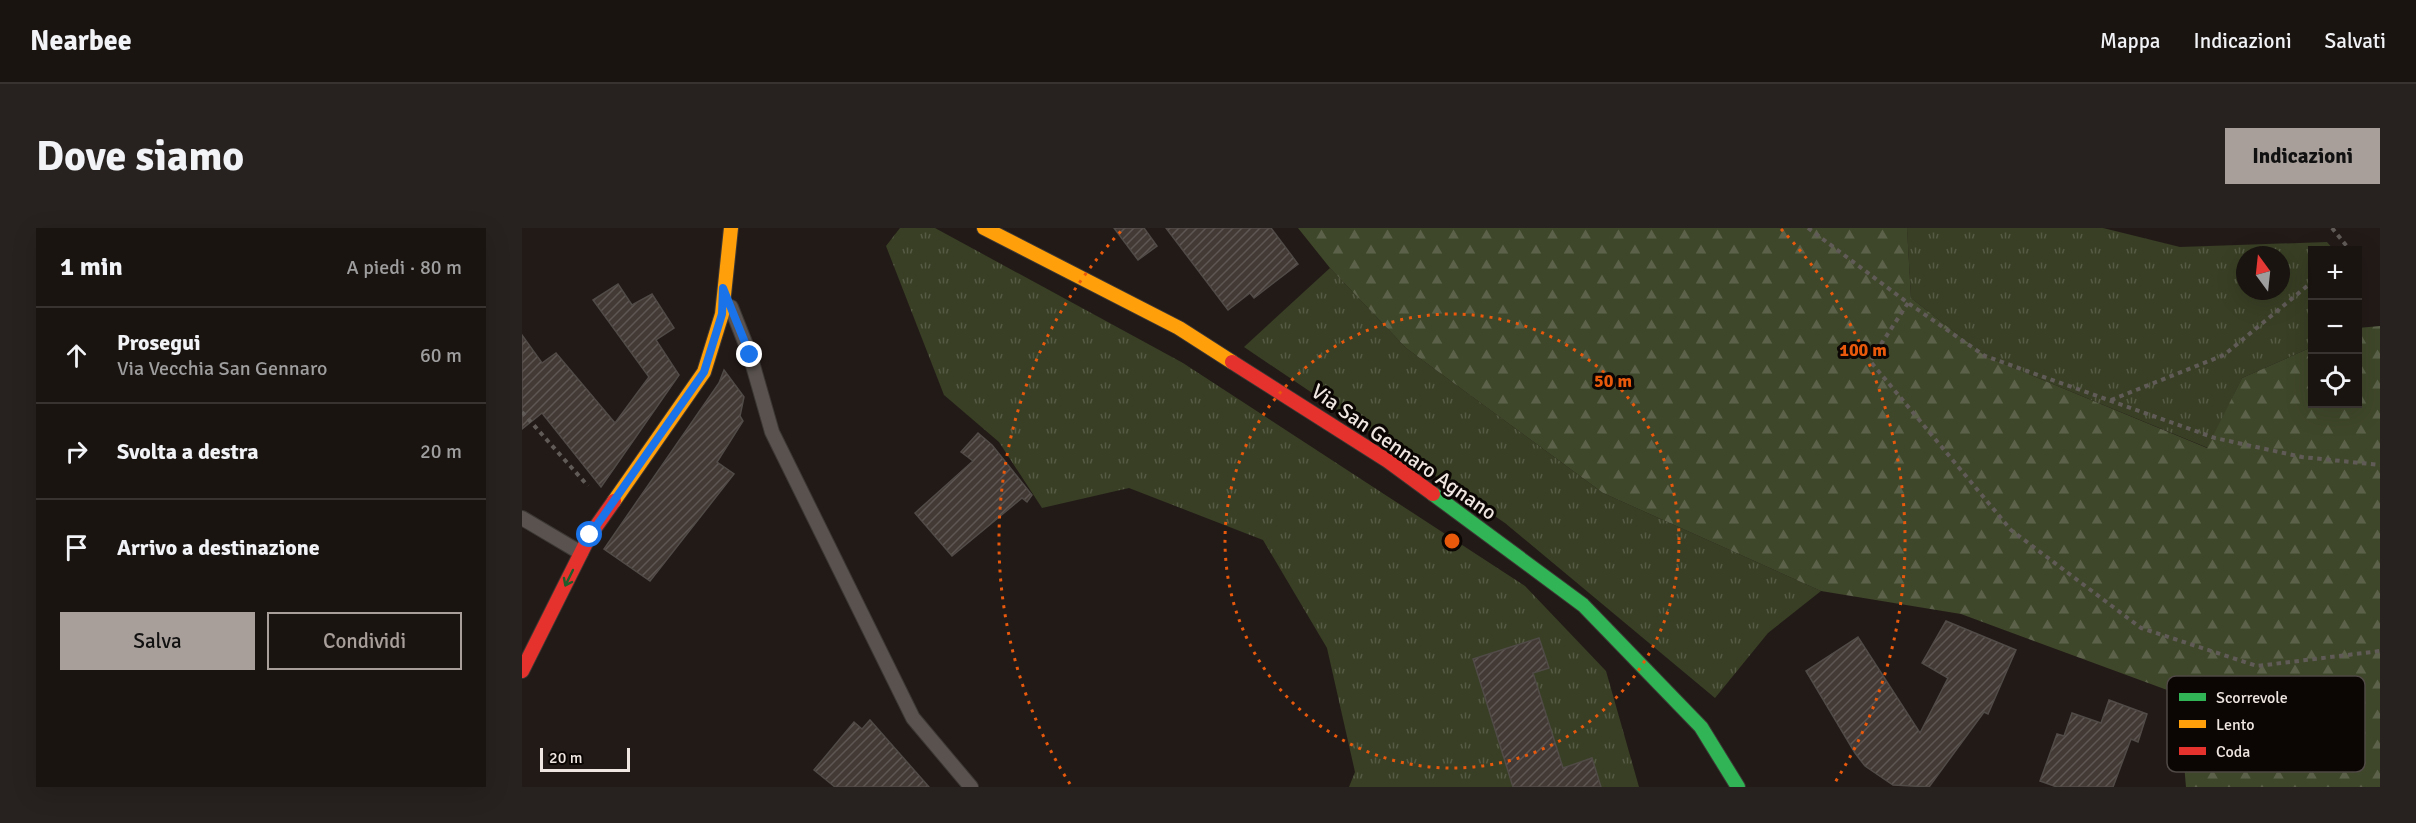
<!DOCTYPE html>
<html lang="it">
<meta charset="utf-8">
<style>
:root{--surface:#1a1411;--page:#27211f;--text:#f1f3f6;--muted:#9f9e9f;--line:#383331;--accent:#a89f9a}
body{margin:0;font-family:Signika,sans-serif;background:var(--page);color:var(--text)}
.controls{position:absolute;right:18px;top:18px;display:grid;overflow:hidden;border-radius:0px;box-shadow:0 6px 24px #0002}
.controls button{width:54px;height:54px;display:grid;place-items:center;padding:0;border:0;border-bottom:2px solid var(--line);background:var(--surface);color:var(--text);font:30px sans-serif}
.compass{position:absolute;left:1714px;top:18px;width:54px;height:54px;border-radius:50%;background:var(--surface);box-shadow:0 6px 24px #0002;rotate:345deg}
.scale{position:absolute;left:18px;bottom:15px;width:90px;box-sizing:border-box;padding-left:6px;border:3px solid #f0e6e1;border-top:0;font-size:16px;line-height:21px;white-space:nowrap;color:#f0e6e1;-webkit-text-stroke:4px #0b0604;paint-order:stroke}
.stop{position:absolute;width:18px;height:18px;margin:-14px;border:4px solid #1a73e8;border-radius:50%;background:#fff}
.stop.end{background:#1a73e8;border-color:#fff;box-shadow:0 2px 6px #0008}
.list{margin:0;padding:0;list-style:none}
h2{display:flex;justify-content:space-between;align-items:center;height:78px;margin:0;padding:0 24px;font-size:26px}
h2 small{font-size:20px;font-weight:400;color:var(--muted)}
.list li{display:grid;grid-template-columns:39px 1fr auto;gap:18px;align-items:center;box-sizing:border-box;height:96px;padding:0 24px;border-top:2px solid var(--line)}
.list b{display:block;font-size:22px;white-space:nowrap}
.list p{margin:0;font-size:20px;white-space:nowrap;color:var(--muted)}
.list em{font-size:20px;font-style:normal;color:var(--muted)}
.actions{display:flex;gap:12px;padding:18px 24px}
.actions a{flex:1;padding:14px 0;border:2px solid var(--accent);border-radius:0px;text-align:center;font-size:21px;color:var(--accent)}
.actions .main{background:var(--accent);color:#111}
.icon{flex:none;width:33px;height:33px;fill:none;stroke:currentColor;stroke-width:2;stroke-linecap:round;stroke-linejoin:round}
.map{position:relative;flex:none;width:1858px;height:559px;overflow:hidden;border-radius:0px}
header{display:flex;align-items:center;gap:36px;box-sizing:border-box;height:84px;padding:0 30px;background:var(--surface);border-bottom:2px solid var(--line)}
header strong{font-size:28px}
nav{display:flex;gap:33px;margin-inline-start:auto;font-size:21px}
.intro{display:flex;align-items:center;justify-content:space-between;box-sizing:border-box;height:144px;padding:0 36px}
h1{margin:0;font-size:42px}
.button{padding:15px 27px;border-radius:0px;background:var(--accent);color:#111;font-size:21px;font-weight:700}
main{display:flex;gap:36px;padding:0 36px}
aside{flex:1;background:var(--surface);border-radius:0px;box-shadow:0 6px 24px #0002}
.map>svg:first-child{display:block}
.grass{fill:url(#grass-tufts);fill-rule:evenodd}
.forest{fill:url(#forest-firs)}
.building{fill:url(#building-hatch);stroke:#514b47;stroke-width:1.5}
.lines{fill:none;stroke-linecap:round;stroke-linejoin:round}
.lane-casing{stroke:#3c3734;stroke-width:16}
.fast-casing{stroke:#3c3734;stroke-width:16}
.slow-casing{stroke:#3c3734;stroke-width:16}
.jam-casing{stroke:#3c3734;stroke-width:16}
.path{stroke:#615b58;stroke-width:4;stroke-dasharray:4.5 4.5;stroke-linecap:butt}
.lane{stroke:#59524e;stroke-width:14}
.fast{stroke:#30b455;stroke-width:14}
.slow{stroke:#ff9f0a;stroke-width:14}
.jam{stroke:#e5322d;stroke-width:14}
.oneway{stroke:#1e5d2c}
.route{stroke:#1a73e8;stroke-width:8}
.ring{fill:none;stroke:#e8590c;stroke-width:3;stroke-dasharray:3 6}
.labels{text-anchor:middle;stroke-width:6;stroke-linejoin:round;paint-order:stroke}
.street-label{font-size:21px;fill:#f0e6e1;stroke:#0b0604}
.key{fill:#0b0604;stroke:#504946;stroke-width:1.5}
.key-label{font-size:16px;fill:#f0e6e1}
.centre{fill:#e8590c;stroke:#0b0604;stroke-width:3}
.ring-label{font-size:18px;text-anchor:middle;font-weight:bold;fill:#e8590c;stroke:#0b0604;stroke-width:6;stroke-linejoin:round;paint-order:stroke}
</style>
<header>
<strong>Nearbee</strong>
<nav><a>Mappa</a><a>Indicazioni</a><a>Salvati</a></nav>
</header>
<div class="intro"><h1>Dove siamo</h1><a class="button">Indicazioni</a></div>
<main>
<aside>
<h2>1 min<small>A piedi · 80 m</small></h2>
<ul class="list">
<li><svg class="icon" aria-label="ahead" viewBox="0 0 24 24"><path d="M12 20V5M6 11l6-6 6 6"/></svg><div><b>Prosegui</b><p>Via Vecchia San Gennaro</p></div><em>60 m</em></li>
<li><svg class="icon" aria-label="right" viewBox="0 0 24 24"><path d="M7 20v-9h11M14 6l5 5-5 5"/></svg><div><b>Svolta a destra</b></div><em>20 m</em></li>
<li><svg class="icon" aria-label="arrive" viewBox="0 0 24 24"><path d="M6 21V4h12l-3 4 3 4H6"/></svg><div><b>Arrivo a destinazione</b></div></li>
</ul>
<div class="actions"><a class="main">Salva</a><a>Condividi</a></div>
</aside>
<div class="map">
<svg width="1858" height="559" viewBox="0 0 1858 559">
<defs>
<pattern id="grass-tufts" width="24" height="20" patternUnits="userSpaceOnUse" patternTransform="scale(1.5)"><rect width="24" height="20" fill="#383f24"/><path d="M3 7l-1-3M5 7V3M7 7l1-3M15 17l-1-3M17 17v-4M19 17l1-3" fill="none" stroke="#555b44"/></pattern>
<pattern id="forest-firs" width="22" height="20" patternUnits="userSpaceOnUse" patternTransform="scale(1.5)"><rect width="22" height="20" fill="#3f472a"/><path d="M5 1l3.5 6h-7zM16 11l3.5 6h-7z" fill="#5b6249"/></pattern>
<pattern id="building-hatch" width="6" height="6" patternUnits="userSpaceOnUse" patternTransform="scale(1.5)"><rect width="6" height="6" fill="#433a35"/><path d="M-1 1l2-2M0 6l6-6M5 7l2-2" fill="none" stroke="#5e5652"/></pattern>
</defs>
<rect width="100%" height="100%" fill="#221a17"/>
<g class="grass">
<path d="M 378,0 L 413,0 L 661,135 L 1003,358 L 1084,443 L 1117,559 L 827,559 L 833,544 L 805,420 L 741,312 L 607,260 L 520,280 L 477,214 L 422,167 L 364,18 Z"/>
<path d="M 1385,0 L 1581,0 L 1658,19 L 1805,14 L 1812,22 L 1790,22 L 1790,119 L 1720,150 L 1686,220 L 1463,128 L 1389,70 ZM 1723,27 L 1759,27 L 1759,63 L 1723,63 Z"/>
<path d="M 808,40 L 884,120 L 1081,265 L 1299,363 L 1246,405 L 1193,470 L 983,295 L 722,119 Z"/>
</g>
<path class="forest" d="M 776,0 L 1385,0 L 1389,70 L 1463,128 L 1685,220 L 1720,150 L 1790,119 L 1790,176 L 1836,176 L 1836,100 L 1858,98 L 1858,559 L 1664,559 L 1656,466 L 1439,386 L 1299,363 L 1081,265 L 884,120 L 808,40 Z"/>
<g class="building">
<path d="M 592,0 L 622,0 L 635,18 L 616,32 Z"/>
<path d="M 644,0 L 749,0 L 776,36 L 732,70 L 728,65 L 706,82 Z"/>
<path d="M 96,56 L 110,77 L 130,66 L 152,100 L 134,112 L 157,147 L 79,259 L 20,185 L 0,201 L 0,107 L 20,135 L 34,125 L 93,195 L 127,149 L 71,72 Z"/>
<path d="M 202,142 L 222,169 L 218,188 L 221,193 L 195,234 L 212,246 L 128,353 L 82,321 L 197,155 Z"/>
<path d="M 456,205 L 470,217 L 510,267 L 505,274 L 500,270 L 430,328 L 393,285 L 451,233 L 439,224 Z"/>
<path d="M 1424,393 L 1494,422 L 1466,486 L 1462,484 L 1407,559 L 1371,557 L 1343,538 L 1333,525 L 1284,443 L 1336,409 L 1398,505 L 1426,450 L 1400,435 Z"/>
<path d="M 1017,410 L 1027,440 L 1011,445 L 1041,540 L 1070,530 L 1079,559 L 991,559 L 951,431 Z"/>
<path d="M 1587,472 L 1625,486 L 1616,514 L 1609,511 L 1591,559 L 1535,559 L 1518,553 L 1535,506 L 1542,508 L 1550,485 L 1579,495 Z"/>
<path d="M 348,492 L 407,559 L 313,559 L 292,542 L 332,494 L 340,501 Z"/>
</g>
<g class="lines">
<defs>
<g id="lane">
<path d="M 209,79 L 228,127 L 250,204 L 391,490 L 449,559"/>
<path d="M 0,290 L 59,325"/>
</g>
<path id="fast" d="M 911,266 L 1061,377 L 1179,499 L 1216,559"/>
<g id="slow">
<path d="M 462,0 L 657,100 L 710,134"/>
<path d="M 92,273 L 182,144 L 200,86 L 209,0"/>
</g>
<g id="jam">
<path d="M 710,134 L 866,233 L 911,266"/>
<path d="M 0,443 L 68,307 L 92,273"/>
</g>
</defs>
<use href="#lane" class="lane-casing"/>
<use href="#fast" class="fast-casing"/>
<use href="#slow" class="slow-casing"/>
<use href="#jam" class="jam-casing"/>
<g class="path">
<path d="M 1286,0 L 1386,75 L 1463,128 L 1693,210 L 1780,229 L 1858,237"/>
<path d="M 1810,0 L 1828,22"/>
<path d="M 1386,75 L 1348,133 L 1489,302 L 1619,400 L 1735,438 L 1858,423"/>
<path d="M 1589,172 L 1702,127 L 1790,54"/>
<path d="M 0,184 L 66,258"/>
</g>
<use href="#lane" class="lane"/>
<use href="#fast" class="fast"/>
<use href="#slow" class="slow"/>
<use href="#jam" class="jam"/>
</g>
<defs><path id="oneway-shaft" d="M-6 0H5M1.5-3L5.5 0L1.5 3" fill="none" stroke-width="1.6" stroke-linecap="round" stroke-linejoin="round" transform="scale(1.5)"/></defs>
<use class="oneway" href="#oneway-shaft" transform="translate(47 350) rotate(116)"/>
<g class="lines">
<path class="route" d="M 68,307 L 182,144 L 200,86 L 201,60 L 228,127"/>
</g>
<g class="ring">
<circle cx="930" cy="313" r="227"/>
<path d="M548 556A453 453 0 0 1 601 1M1259 1A453 453 0 0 1 1312 556"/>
</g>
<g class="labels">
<g class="street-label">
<text transform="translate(882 224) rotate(35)" y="7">Via San Gennaro Agnano</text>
</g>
</g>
<rect x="1645" y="448" width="198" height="96" rx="9" class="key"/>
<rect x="1657" y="465" width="27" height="8" fill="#30b455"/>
<rect x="1657" y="492" width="27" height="8" fill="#ff9f0a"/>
<rect x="1657" y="519" width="27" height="8" fill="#e5322d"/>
<g class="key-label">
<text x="1694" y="475">Scorrevole</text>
<text x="1694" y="502">Lento</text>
<text x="1694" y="529">Coda</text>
</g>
<circle cx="930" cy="313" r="9" class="centre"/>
<g class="ring-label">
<text x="1341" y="128">100 m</text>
<text x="1091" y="159">50 m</text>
</g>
</svg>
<div class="controls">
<button>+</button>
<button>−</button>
<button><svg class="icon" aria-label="locate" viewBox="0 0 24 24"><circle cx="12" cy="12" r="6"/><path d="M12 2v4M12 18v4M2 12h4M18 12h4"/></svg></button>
</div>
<svg class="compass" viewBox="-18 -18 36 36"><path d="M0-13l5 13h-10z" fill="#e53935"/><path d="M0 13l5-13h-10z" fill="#9f9e9f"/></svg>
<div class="scale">20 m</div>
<div class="stop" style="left:68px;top:307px"></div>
<div class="stop end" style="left:228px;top:127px"></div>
</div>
</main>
